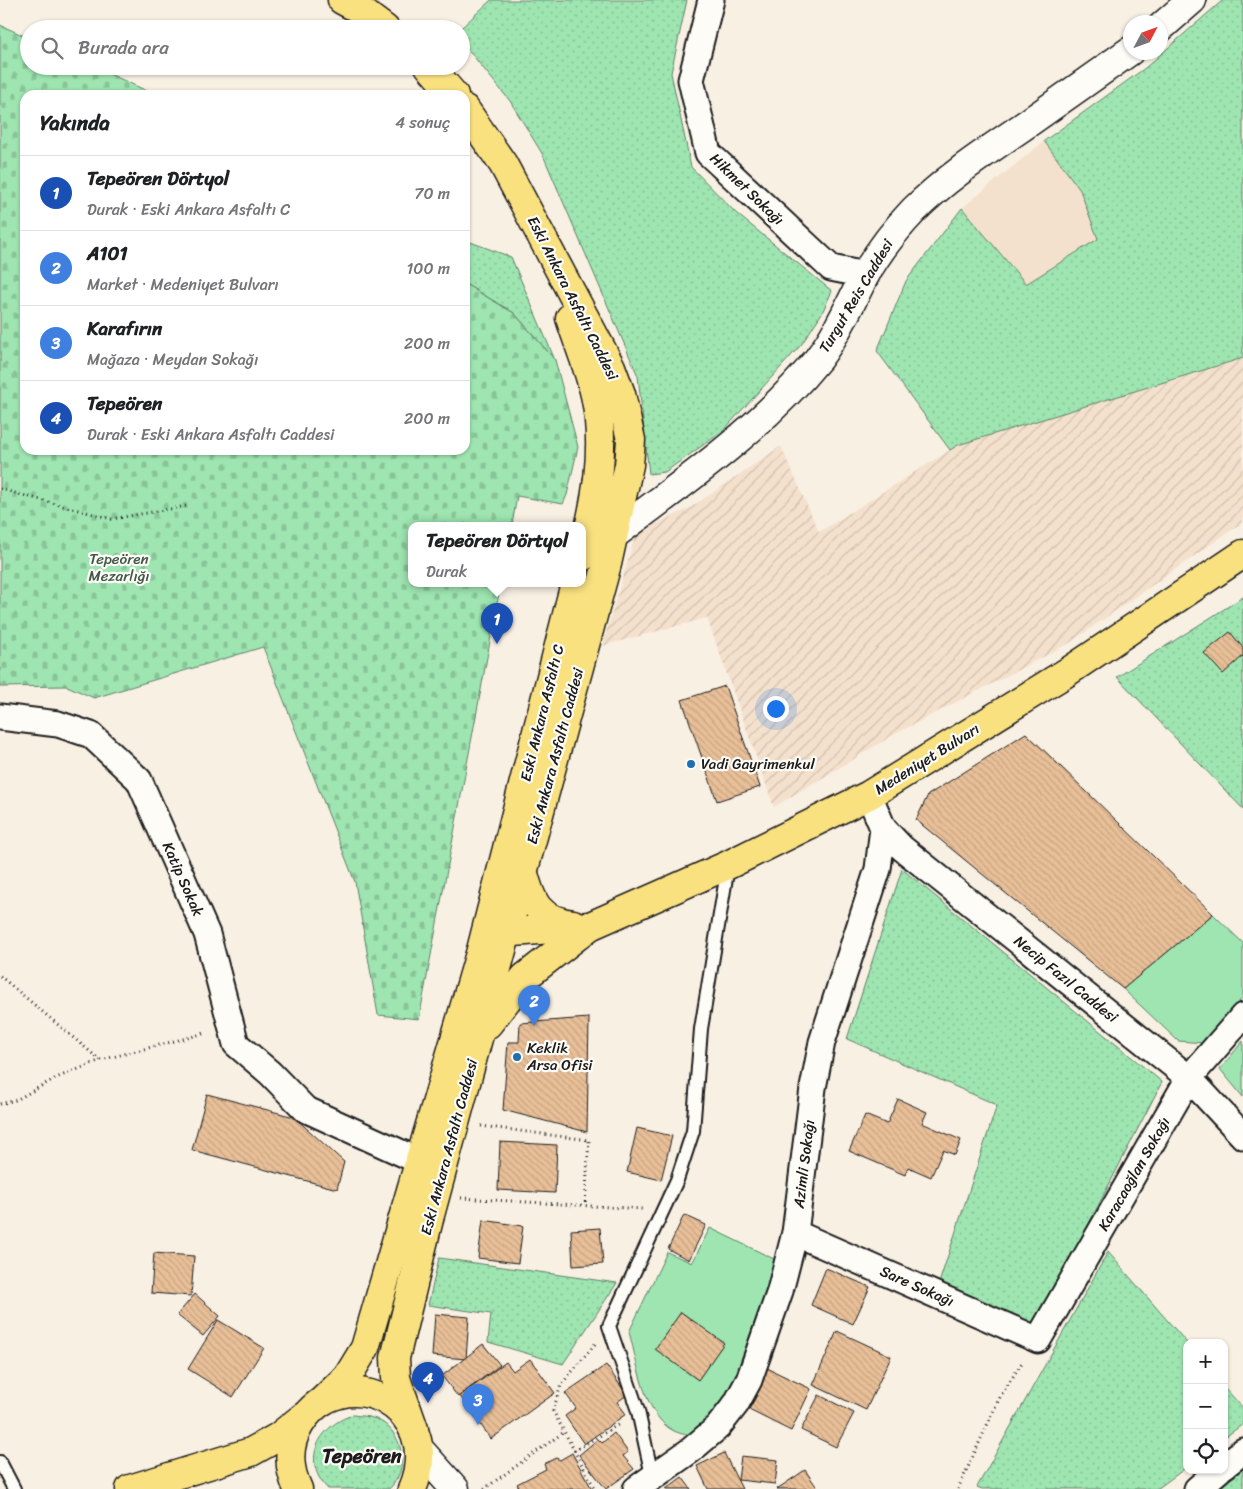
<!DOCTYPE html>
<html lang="tr">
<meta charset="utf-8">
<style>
:root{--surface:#fff;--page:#f2f2f2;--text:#202124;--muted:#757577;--line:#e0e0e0;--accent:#1a73e8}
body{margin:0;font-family:Sriracha,sans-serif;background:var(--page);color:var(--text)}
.controls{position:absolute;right:15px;bottom:15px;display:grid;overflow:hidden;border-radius:10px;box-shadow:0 1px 4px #0004}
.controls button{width:45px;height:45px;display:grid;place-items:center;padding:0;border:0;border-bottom:1px solid var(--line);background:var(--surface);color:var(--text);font:25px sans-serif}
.compass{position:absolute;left:1123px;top:15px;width:45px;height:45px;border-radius:50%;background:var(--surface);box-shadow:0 1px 4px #0004;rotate:49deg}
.you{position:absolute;left:775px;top:708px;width:18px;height:18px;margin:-12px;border:4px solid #fff;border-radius:50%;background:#1a73e8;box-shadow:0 0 0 8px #1a73e833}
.badge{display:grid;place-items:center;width:32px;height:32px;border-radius:50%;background:var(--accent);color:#fff;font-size:16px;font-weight:700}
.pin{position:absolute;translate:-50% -41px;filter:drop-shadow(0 1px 2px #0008)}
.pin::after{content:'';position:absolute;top:26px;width:18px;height:15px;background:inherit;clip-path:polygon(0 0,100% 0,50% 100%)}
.popup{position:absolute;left:408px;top:522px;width:178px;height:65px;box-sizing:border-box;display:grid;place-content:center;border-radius:10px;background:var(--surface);filter:drop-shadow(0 1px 4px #0005);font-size:16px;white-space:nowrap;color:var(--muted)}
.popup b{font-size:19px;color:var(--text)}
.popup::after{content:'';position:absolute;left:50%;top:100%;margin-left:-10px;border:10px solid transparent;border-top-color:var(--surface)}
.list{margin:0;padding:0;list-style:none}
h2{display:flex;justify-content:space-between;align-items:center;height:65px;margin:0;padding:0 20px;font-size:21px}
h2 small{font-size:16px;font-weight:400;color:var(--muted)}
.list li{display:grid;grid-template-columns:32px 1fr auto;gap:15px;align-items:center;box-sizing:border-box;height:75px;padding:0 20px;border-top:1px solid var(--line)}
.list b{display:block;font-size:19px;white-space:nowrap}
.list p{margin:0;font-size:16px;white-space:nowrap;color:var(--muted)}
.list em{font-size:16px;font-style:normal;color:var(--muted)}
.icon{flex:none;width:28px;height:28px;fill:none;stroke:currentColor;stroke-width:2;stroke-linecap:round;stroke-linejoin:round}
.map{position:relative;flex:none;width:1243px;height:1489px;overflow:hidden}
.search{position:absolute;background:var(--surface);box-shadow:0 1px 4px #0004;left:20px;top:20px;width:450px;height:55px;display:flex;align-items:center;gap:12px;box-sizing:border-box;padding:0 18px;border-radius:28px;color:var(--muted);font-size:19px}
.panel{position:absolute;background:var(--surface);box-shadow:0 1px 4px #0004;left:20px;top:90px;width:450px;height:365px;border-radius:15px}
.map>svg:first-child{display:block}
.built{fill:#f4e1cd}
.industrial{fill:url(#industrial-furrows)}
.grass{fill:url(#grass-dots);stroke:#5d8066}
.cemetery{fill:url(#cemetery-stones);stroke:#5d8066}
.garden{fill:#9ee5b1;stroke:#5d8066}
.building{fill:url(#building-back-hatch);stroke:#1c1c1c}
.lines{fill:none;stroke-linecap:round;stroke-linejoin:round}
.lane-casing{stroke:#1c1c1c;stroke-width:16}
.street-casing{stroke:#1c1c1c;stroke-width:29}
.secondary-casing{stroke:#1c1c1c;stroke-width:31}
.primary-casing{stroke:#1c1c1c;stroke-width:31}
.path{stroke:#1c1c1c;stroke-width:3;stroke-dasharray:1 4;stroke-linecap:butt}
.lane{stroke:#fdfcf7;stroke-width:12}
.street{stroke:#fdfcf7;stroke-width:25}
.secondary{stroke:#fdfcf7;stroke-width:28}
.primary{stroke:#fae180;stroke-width:28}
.poi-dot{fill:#1f6fb2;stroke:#fdfcf7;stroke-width:2}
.labels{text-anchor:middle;stroke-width:4.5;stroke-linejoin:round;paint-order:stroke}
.street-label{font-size:15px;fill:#1c1c1c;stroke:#fdfcf7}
.park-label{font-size:15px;fill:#435849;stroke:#fdfcf7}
.poi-label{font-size:15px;fill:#1c1c1c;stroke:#fdfcf7;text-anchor:start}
.district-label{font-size:20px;font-weight:bold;fill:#1c1c1c;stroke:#fdfcf7}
</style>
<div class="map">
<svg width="1243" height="1489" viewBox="0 0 1243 1489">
<defs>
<pattern id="industrial-furrows" width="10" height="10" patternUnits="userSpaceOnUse" patternTransform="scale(1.25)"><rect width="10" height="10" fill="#f4e1cd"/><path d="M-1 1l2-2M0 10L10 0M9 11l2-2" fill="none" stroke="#d1c0af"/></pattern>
<pattern id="grass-dots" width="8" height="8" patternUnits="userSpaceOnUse" patternTransform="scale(1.25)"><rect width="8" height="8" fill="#9ee5b1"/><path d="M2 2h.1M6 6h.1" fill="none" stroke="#88c498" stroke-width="1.8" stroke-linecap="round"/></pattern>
<pattern id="cemetery-stones" width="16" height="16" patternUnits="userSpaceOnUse" patternTransform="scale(1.25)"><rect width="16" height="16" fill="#9ee5b1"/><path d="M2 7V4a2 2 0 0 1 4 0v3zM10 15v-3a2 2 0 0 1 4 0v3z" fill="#88c498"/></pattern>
<pattern id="building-back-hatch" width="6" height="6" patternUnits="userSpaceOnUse" patternTransform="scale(1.25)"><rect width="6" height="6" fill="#e8bf98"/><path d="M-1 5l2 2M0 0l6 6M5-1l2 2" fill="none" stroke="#c6a482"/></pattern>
</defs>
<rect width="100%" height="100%" fill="#f9f0e4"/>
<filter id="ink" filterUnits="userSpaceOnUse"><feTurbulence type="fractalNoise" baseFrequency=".02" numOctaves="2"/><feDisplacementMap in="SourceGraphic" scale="10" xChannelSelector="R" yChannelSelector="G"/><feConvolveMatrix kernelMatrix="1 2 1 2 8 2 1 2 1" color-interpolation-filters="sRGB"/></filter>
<g filter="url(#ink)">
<path class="built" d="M 1044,141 L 1080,190 L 1098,239 L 1026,284 L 962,208 Z"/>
<path class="industrial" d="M 1243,358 L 1243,522 L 1068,644 L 897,733 L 774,807 L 707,618 L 602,646 L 636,533 L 690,508 L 781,446 L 819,532 L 958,445 Z"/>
<g class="grass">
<path d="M 491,0 L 687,0 L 671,73 L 691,167 L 737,214 L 832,291 L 822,313 L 801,345 L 723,431 L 665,472 L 649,474 L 638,376 L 543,155 L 510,101 L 461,41 L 460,29 Z"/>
<path d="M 1223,0 L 1243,0 L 1243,358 L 958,445 L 950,450 L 877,351 L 906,281 L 962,208 L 1026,284 L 1098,239 L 1080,190 L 1044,141 L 1145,68 Z"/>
<path d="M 465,240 L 511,257 L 555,360 L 514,313 L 465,284 Z"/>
<path d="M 1243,597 L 1243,809 L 1117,677 Z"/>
<path d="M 902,869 L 1162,1082 L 1033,1332 L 939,1283 L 997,1105 L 847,1039 Z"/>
<path d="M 1108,1252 L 1187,1343 L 1187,1467 L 1157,1489 L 982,1489 L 977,1487 Z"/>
<path d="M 439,1258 L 617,1283 L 563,1364 L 488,1342 L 491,1314 L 428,1305 Z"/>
<path d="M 1224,1387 L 1243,1408 L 1243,1424 L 1224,1438 Z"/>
<path d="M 353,1415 C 361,1416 368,1416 376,1419 C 403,1430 411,1469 389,1489 L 328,1489 C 300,1461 319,1425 353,1415 Z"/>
<path d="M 1243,1469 L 1243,1489 L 1219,1489 Z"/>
</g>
<path class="cemetery" d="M 0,25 L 29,38 L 29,66 L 92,66 L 156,95 L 25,95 L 25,450 L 465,450 L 465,284 L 514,313 L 555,360 L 578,447 L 567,495 L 563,504 L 517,496 L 512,525 L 412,525 L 412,583 L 501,583 L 419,1019 L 378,1015 L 355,882 L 263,647 L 94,698 L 67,686 L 0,687 Z"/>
<g class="garden">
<path d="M 1213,914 L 1243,943 L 1243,997 L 1204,1043 L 1178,1041 L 1123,989 Z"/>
<path d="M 1243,1041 L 1243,1097 L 1220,1069 Z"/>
<path d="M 710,1228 L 774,1259 L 765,1293 L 727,1399 L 721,1409 L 689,1435 C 645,1432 639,1367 629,1332 L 667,1252 L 692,1263 Z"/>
</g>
<g class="building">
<path d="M 1230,632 L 1243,648 L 1243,656 L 1223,674 L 1204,653 Z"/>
<path d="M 725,686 L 760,787 L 717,801 L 682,700 Z"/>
<path d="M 1026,733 L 1213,914 L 1123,989 L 916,820 L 928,795 Z"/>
<path d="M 589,1018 L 587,1132 L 503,1110 L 508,1042 L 519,1042 L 520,1023 Z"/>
<path d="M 207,1094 L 294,1117 L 344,1162 L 337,1189 L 192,1150 Z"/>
<path d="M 898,1099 L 927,1112 L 922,1123 L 961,1140 L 955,1155 L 943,1150 L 931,1177 L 908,1167 L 905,1175 L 849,1151 L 865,1115 L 887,1124 Z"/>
<path d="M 637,1128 L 672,1136 L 661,1180 L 627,1172 Z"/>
<path d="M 500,1142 L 557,1145 L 555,1193 L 498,1190 Z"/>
<path d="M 684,1215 L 706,1225 L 689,1260 L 668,1249 Z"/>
<path d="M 483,1220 L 523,1226 L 518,1263 L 478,1258 Z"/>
<path d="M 600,1228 L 603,1264 L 573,1266 L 571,1230 Z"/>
<path d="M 154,1253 L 194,1256 L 191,1296 L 151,1293 Z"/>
<path d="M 826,1268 L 870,1287 L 853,1324 L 811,1305 Z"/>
<path d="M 195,1294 L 220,1316 L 203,1336 L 177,1315 Z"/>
<path d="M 681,1312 L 724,1343 L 698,1380 L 655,1349 Z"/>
<path d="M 435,1314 L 469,1317 L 466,1359 L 432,1356 Z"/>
<path d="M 218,1320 L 264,1348 L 233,1397 L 188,1369 Z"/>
<path d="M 837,1331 L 891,1356 L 866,1410 L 813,1385 Z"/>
<path d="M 483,1344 L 500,1365 L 458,1397 L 442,1376 Z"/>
<path d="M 530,1359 L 555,1393 L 491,1439 L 460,1396 L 506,1362 L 513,1371 Z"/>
<path d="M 606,1365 L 627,1395 L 617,1402 L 626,1414 L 584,1444 L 565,1416 L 576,1408 L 565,1393 Z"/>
<path d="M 765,1367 L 811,1389 L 791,1431 L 745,1408 Z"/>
<path d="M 819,1395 L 854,1413 L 836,1447 L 801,1430 Z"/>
<path d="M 614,1433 L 628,1452 L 623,1456 L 634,1469 L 606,1489 L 579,1455 L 598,1439 L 602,1443 Z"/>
<path d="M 572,1453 L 592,1489 L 520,1489 L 517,1484 L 546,1469 L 544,1464 L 556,1458 L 560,1460 Z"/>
<path d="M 724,1453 L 742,1489 L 708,1489 L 697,1466 Z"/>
<path d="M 741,1456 L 778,1460 L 775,1484 L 738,1480 Z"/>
<path d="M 805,1470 L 818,1489 L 777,1489 Z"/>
<path d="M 682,1477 L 691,1489 L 666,1489 Z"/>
</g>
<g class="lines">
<defs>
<g id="lane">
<path d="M 0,1462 L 14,1489"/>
<path d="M 653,1480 L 638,1411 L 609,1326 L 677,1180 L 693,1131 L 701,1029 L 728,866"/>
</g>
<g id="street">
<path d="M 711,0 L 691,80 L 708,153 L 831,268 L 865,275"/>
<path d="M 0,717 L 58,724 L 91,735 L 139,780 L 207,934 L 236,1044 L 270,1073 L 305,1109 L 419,1161"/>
<path d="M 883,828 L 902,848 L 1189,1078 L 1243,1136"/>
<path d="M 795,1233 L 1038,1340 L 1189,1078 L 1243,1016"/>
<path d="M 1224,1466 L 1243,1451"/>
<path d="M 636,1489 L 691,1450 L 718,1427 L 736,1404 L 749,1380 L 780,1291 L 795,1233 L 813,1088 L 822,1042 L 878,869 L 883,828 L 869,795"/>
<path d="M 1197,1489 L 1219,1470"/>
</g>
<g id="secondary">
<path d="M 1160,28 L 1192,0"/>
<path d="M 615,534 C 687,480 761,429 818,359 C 837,334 850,304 864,277 C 877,253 895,230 914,210 C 948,176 989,150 1028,123 C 1062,99 1096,75 1130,51"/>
<path d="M 420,1450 L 455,1489"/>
</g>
<g id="primary">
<path d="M 342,0 L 357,8 L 385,29"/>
<path d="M 429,66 L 454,95"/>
<path d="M 570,318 C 578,343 589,369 595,395 C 607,449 596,503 582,557"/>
<path d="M 523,870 C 531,902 538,920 573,924"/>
<path d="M 489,934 L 590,926"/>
<path d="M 488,1024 L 525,977 L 590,926 L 728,865 L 869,795 L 1069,671 L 1243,554"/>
<path d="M 322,1401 L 348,1376 L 365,1348 L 481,950 L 575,583"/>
<path d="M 414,1429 L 396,1378 L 395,1358 L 430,1215 L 607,564 L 629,465 L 631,440 L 621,394 L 611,367 L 503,164 L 465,109"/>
<path d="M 130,1489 L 251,1452 L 278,1437 L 303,1417"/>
<path d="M 298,1489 C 288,1468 287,1445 300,1424 C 342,1356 447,1406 412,1489"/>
</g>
</defs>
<use href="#lane" class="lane-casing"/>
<use href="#street" class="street-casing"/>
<use href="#secondary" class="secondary-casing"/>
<use href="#primary" class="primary-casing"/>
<g class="path">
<path d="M 0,489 L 112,519 L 187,506"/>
<path d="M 0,976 L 100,1060"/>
<path d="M 0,1104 L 16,1100 L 56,1078 L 101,1060 L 206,1033"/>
<path d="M 481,1126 L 589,1140 L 585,1206"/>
<path d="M 461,1198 L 642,1209"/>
<path d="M 595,1344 L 561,1385 L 553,1411 L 595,1489"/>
<path d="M 574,1451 L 621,1423"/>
<path d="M 484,1489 L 564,1432"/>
<path d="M 958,1489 L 1000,1397 L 1023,1361"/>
</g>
<use href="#lane" class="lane"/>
<use href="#street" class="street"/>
<use href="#secondary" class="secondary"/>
<use href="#primary" class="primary"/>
</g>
</g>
<g class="poi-dot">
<circle cx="691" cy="764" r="5"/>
<circle cx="517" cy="1057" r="5"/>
</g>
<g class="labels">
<g class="street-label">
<text transform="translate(747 189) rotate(44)" y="5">Hikmet Sokağı</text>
<text transform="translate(856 296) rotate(-59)" y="5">Turgut Reis Caddesi</text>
<text transform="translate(573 298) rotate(63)" y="5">Eski Ankara Asfaltı Caddesi</text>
<text transform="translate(542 713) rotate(-76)" y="5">Eski Ankara Asfaltı C</text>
<text transform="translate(555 756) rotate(-75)" y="5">Eski Ankara Asfaltı Caddesi</text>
<text transform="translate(927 759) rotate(-32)" y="5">Medeniyet Bulvarı</text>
<text transform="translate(183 879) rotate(66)" y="5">Katip Sokak</text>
<text transform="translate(1066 979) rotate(39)" y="5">Necip Fazıl Caddesi</text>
<text transform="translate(449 1147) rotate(-75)" y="5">Eski Ankara Asfaltı Caddesi</text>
<text transform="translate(804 1164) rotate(-83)" y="5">Azimli Sokağı</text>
<text transform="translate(1134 1174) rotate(-60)" y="5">Karacaoğlan Sokağı</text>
<text transform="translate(917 1286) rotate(24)" y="5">Sare Sokağı</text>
</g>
<g class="park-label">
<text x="119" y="564">Tepeören<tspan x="119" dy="17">Mezarlığı</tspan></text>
</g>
<g class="poi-label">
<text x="701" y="769">Vadi Gayrimenkul</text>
<text x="527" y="1053">Keklik<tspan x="527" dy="17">Arsa Ofisi</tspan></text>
</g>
<g class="district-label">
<text x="362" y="1463">Tepeören</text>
</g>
</g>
</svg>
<div class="controls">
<button>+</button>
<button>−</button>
<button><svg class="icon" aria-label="locate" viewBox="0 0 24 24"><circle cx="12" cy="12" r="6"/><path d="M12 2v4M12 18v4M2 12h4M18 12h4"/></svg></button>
</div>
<svg class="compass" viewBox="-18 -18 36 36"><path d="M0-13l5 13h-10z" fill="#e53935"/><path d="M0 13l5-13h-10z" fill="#757577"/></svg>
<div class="you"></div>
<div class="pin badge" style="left:497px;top:644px;background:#1a4fb4">1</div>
<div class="popup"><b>Tepeören Dörtyol</b>Durak</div>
<div class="pin badge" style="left:534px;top:1026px;background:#3f7fe0">2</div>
<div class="pin badge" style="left:478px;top:1425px;background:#3f7fe0">3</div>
<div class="pin badge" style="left:428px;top:1403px;background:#1a4fb4">4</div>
<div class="search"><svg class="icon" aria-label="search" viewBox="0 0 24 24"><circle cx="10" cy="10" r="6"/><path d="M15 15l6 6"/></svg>Burada ara</div>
<section class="panel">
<h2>Yakında<small>4 sonuç</small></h2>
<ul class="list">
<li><span class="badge" style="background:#1a4fb4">1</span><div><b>Tepeören Dörtyol</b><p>Durak · Eski Ankara Asfaltı C</p></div><em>70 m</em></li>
<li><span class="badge" style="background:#3f7fe0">2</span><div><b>A101</b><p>Market · Medeniyet Bulvarı</p></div><em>100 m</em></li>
<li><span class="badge" style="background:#3f7fe0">3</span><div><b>Karafırın</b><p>Mağaza · Meydan Sokağı</p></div><em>200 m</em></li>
<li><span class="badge" style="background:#1a4fb4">4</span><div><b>Tepeören</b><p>Durak · Eski Ankara Asfaltı Caddesi</p></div><em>200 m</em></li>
</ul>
</section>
</div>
